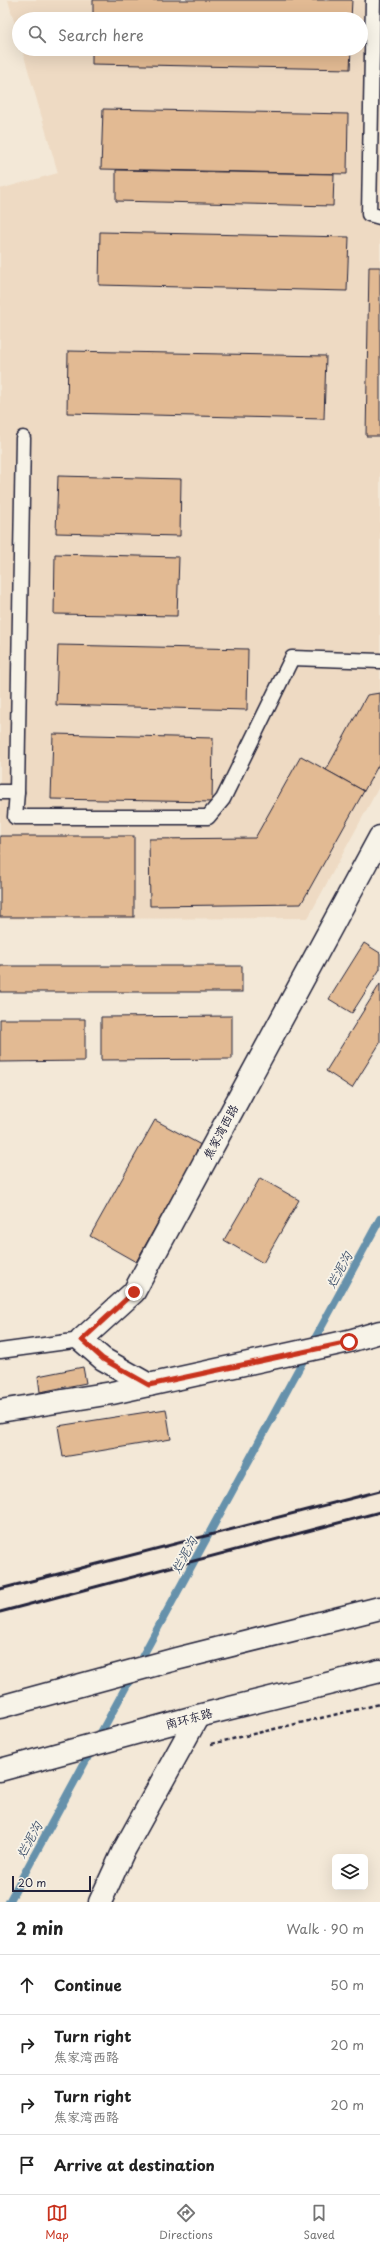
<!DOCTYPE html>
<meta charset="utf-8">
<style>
:root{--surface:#fff;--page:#f6f6f6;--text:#222;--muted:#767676;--line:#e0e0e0;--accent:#c8321e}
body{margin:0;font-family:"Playpen Sans","LXGW WenKai TC",sans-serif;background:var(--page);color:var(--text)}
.controls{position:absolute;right:12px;bottom:12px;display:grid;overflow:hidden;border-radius:6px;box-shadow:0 4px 16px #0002}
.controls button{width:36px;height:36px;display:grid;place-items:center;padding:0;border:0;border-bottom:1px solid var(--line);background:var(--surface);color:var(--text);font:20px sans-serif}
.scale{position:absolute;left:12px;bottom:10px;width:79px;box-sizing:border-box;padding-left:4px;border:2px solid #22223b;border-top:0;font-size:11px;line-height:14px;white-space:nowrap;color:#22223b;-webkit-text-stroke:3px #f7f3e8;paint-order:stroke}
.stop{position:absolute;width:12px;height:12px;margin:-9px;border:3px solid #c8321e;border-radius:50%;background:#fff}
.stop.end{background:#c8321e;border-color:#fff;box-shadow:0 1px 4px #0008}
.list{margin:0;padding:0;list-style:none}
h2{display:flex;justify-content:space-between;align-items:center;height:52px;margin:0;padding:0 16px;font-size:17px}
h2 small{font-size:13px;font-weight:400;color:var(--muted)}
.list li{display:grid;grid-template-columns:26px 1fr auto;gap:12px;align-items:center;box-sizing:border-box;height:60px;padding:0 16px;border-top:1px solid var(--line)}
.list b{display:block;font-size:15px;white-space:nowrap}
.list p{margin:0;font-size:13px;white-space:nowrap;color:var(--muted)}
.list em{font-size:13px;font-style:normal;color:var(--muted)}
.icon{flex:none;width:22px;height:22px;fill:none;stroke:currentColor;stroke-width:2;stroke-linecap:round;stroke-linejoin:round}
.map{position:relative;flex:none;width:380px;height:1902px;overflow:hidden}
.search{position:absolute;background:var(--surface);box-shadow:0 4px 16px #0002;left:12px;right:12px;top:12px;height:44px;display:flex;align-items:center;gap:10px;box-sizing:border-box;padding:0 14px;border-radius:22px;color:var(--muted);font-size:15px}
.sheet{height:292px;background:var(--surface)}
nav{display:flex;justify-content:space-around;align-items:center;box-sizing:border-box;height:56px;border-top:1px solid var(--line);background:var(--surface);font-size:11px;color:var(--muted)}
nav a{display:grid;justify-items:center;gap:2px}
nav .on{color:var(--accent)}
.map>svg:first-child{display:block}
.built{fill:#eedac3}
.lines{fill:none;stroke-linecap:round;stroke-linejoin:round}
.stream{stroke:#6691ab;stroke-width:8}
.building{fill:#e2ba93;stroke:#22223b}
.lane-casing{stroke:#22223b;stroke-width:17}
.street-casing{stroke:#22223b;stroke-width:25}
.highway-casing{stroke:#22223b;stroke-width:25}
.path{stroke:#22223b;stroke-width:2.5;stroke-dasharray:4 3;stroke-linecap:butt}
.lane{stroke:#f7f3e8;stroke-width:14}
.street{stroke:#f7f3e8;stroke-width:22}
.highway{stroke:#f7f3e8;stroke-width:22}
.rail{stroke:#22223b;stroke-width:3}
.route{stroke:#c8321e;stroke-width:5}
.labels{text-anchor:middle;stroke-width:3.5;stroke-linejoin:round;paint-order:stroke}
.street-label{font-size:12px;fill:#22223b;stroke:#f7f3e8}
.water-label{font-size:13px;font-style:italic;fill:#3e506a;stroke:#f7f3e8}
</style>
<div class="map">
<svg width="380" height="1902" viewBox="0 0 380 1902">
<rect width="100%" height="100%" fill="#f3e8d7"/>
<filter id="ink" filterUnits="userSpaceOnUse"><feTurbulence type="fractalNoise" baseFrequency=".025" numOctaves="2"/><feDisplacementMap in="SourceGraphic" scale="8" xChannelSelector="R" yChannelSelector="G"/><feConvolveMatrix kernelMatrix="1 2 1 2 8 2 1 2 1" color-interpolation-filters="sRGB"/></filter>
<g filter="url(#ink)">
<path class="built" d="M 8,0 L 380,0 L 380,785 L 308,918 L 0,919 L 0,189 L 58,173 L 22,49 L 361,49 L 361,19 L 19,19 L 19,39 Z"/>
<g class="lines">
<path class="stream" d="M 9,1902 L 380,1219"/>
</g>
<g class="building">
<path d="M 93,0 L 352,0 L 351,19 L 93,19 Z"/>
<path d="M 92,49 L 351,49 L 350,69 L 92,64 Z"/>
<path d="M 103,109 L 348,114 L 347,174 L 101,169 Z"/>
<path d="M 116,170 L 334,174 L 333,206 L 116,201 Z"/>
<path d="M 100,232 L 349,237 L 347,291 L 99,285 Z"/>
<path d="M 369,267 L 380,267 L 380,436 L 366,436 Z"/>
<path d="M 68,351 L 326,356 L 324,419 L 67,413 Z"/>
<path d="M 58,476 L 181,479 L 180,536 L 56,533 Z"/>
<path d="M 55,554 L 179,557 L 177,616 L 54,614 Z"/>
<path d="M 58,645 L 248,649 L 247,710 L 56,705 Z"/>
<path d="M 380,693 L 380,762 L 364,791 L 326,770 L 367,695 Z"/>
<path d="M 53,734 L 213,738 L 212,802 L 51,799 Z"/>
<path d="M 301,756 L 364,791 L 301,904 L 150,906 L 149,839 L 255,838 Z"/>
<rect x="0" y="836" width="134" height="81"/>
<path d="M 364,943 L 380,953 L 380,969 L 352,1013 L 329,999 Z"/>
<rect x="0" y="966" width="242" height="26"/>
<path d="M 380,984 L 380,1043 L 352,1088 L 326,1071 Z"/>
<path d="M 232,1016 L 232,1059 L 101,1060 L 101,1017 Z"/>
<path d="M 0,1019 L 85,1019 L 85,1061 L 0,1062 Z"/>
<path d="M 155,1120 L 201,1145 L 136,1262 L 90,1236 Z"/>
<path d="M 260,1178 L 299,1200 L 263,1263 L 224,1240 Z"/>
<path d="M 83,1367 L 86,1383 L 40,1392 L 38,1376 Z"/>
<path d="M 166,1409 L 171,1439 L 63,1457 L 58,1426 Z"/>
</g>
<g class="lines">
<defs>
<g id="lane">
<path d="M 373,0 L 369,214 L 380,217"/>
<path d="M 0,792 L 17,792 L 23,438"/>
<path d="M 17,792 L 15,817 L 208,817 L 223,799 L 292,658 L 380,661"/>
<path d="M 0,1351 L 81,1340"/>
</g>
<g id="street">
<path d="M 149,1385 L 103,1359 L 81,1340 L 134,1292 L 380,837"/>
<path d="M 0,1411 L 112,1393 L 349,1341 L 380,1332"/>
<path d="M 100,1902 L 123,1852 L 198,1716"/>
</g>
<g id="highway">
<path d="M 0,1707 L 176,1659 L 380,1608"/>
<path d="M 0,1770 L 198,1716 L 380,1671"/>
</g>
</defs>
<use href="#lane" class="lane-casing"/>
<use href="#street" class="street-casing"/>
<use href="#highway" class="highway-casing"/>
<path class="path" d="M 211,1744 L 380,1704"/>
<use href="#lane" class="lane"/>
<use href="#street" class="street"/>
<use href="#highway" class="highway"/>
<g class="rail">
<path d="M 0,1589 L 380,1491"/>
<path d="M 0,1612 L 380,1512"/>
</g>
</g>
</g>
<g class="lines" filter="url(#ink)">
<path class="route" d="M 134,1292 L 82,1340 L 103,1359 L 149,1385 L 349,1342"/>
</g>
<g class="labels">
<g class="street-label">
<text transform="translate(221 1132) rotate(-62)" y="4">焦家湾西路</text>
<text transform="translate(189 1719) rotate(-15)" y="4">南环东路</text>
</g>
<g class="water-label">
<text transform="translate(339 1270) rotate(-61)" y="5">烂泥沟</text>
<text transform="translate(184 1555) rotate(-61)" y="5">烂泥沟</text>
<text transform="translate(29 1840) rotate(-61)" y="5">烂泥沟</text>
</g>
</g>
</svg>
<div class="controls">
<button><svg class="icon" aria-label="layers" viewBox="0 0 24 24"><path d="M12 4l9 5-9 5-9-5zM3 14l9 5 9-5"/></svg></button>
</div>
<div class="scale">20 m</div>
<div class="stop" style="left:349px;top:1342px"></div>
<div class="stop end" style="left:134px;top:1292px"></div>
<div class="search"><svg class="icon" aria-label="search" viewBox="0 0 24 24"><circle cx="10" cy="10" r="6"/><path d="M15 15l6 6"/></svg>Search here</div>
</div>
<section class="sheet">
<h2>2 min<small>Walk · 90 m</small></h2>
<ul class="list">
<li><svg class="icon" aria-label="ahead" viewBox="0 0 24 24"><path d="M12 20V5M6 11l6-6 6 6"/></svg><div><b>Continue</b></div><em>50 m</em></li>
<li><svg class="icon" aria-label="right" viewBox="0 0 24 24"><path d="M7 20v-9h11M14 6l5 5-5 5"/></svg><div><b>Turn right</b><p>焦家湾西路</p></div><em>20 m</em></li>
<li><svg class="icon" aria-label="right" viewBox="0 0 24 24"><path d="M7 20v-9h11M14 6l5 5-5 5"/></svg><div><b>Turn right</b><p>焦家湾西路</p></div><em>20 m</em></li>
<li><svg class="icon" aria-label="arrive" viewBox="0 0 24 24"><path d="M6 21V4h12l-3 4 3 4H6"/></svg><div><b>Arrive at destination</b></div></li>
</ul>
</section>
<nav>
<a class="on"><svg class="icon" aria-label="map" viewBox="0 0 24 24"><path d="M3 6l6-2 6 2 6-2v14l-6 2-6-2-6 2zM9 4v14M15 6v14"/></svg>Map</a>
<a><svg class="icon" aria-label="directions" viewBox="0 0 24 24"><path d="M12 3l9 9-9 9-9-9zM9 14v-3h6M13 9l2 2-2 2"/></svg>Directions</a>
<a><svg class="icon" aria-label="saved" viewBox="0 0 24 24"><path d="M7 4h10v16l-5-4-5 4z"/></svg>Saved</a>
</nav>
